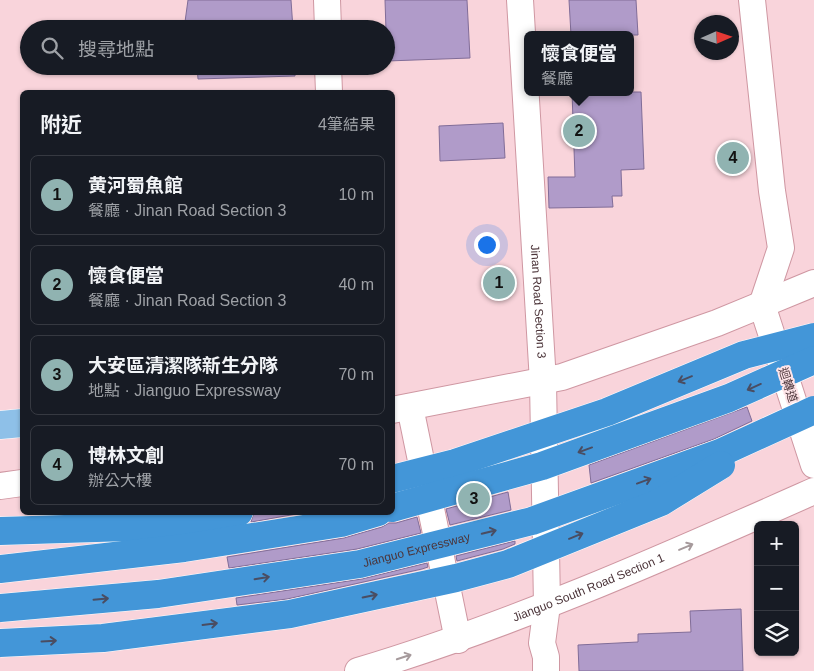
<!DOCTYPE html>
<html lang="zh-TW">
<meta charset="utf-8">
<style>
:root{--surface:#171b24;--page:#20242c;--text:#f1f3f6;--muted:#9ea1a6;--line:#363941;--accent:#90b3b1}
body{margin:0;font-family:Arial,"Noto Sans TC",sans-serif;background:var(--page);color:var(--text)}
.controls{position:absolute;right:15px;bottom:15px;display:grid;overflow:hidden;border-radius:8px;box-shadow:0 1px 4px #0004}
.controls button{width:45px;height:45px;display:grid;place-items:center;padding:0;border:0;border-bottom:1px solid var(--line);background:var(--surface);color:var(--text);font:25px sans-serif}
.compass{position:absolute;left:694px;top:15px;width:45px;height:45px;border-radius:50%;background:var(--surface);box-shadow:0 1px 4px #0004;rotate:87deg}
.you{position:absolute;left:486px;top:244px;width:18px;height:18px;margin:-12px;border:4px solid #fff;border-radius:50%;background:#1a73e8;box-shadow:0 0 0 8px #1a73e833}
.badge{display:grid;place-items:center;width:32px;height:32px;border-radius:50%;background:var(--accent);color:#111;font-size:16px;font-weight:700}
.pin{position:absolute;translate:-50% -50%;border:2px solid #fff;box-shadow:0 1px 5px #0006}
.popup{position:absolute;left:524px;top:31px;width:110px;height:65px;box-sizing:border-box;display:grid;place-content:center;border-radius:8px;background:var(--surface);filter:drop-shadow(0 1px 4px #0005);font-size:16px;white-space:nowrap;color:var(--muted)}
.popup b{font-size:19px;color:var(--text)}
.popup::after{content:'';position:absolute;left:50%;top:100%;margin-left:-10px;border:10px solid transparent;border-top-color:var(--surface)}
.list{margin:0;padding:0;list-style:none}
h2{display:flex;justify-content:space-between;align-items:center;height:65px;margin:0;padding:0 20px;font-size:21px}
h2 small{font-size:16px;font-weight:400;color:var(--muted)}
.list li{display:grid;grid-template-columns:32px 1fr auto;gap:15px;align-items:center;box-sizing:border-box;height:80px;margin:0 10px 10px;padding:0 10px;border:1px solid var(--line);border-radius:8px}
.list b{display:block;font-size:19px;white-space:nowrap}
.list p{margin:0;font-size:16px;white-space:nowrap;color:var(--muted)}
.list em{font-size:16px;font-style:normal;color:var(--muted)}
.icon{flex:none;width:28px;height:28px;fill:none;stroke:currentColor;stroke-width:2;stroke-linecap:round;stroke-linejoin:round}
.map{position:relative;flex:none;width:814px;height:671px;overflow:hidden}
.search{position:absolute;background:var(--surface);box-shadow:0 1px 4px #0004;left:20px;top:20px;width:375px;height:55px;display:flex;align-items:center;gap:12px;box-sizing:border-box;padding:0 18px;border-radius:28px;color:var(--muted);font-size:19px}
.panel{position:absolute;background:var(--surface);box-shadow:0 1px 4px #0004;left:20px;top:90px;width:375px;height:425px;border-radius:8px}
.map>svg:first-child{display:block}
.building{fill:#b09bc9;stroke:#816d98}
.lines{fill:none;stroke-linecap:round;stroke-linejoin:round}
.minor-casing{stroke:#cf97a2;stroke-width:28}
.major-casing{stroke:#fff;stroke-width:29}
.highway-casing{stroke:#fff;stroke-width:29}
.minor{stroke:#fff;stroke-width:26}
.major{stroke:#8ec0e8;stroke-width:28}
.highway{stroke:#4396d8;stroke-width:28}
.highway-bridge-casing{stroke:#fff;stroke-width:29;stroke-linecap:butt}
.highway-bridge{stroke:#4396d8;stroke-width:28}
.oneway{stroke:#4a4d62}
.oneway2{stroke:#a69a9c}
.labels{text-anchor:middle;stroke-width:4;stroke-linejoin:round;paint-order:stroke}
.street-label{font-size:12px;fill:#4c353a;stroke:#fee5e9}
</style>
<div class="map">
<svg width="814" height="671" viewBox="0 0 814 671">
<rect width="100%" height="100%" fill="#f9d4db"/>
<g class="building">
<path d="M 188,0 L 291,0 L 293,29 L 184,29 Z"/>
<path d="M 385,0 L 467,0 L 470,58 L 387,61 Z"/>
<path d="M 569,0 L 636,0 L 638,35 L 571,35 Z"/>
<path d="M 197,66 L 295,66 L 295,76 L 198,79 Z"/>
<path d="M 572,92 L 641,92 L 644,169 L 621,170 L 622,196 L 612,196 L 613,207 L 549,208 L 548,177 L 575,177 Z"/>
<path d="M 503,123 L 505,158 L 440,161 L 439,126 Z"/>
<path d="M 747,407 L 752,421 L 714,439 L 591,483 L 589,465 Z"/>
<path d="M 508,492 L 511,510 L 450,525 L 446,509 Z"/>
<path d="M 254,512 L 308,512 L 251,522 Z"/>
<path d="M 417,517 L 421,533 L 357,549 L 229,568 L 227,557 L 344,538 L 382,527 L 389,523 L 396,523 Z"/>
<path d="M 515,541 L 515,544 L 503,549 L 457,561 L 456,556 Z"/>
<path d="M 427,563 L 428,567 L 422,569 L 287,599 L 237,605 L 236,598 L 362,579 Z"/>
<path d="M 741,609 L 743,671 L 579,671 L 578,645 L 638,642 L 638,634 L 691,632 L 690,611 Z"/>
</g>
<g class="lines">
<defs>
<g id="minor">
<path d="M 327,0 L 328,29"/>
<path id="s1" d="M 520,0 L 543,382 L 547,605 L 542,643 L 546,657 L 546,671"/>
<path d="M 752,0 L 772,191 L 781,248 L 762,305"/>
<path d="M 328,66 L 329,92"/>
<path d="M 762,305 L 814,465"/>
<path d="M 410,407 L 458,640"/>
<path d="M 392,410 L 562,377 L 717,323 L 814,283"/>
<path d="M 0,486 L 22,483"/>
<path id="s2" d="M 358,671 C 515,624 665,557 814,491"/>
</g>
<path id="major" d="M 0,425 L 22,423"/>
<g id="highway">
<path d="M 0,531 L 161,526 L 239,512"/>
<path d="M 0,569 L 184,548 L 341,523 L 378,512"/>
</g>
</defs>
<use href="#minor" class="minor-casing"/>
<use href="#major" class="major-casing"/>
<use href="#highway" class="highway-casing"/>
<use href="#minor" class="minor"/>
<use href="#major" class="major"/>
<use href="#highway" class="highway"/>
<defs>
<g id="highway-bridge">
<path d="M 392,479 L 455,463 L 607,412 L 744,355 L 814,337"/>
<path d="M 392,508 L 542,466 L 729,398 L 814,360"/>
<path id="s3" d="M 0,608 L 158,594 L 360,564 L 532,521 L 720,453 L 814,410"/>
<path d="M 0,643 L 103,638 L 290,614 L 456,578 L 508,564 L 661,502 L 721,465"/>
</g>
</defs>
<use href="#highway-bridge" class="highway-bridge-casing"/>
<use href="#highway-bridge" class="highway-bridge"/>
</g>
<defs><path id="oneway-shaft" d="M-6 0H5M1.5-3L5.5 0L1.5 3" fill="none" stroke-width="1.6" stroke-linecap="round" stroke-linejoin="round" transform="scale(1.25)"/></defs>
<g class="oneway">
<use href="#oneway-shaft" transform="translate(685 379) rotate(158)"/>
<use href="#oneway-shaft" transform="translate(754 387) rotate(156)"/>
<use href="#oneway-shaft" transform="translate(585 450) rotate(160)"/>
<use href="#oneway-shaft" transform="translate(644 481) rotate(-20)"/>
<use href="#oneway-shaft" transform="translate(489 532) rotate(-14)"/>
<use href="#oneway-shaft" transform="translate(576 536) rotate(-22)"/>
<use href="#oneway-shaft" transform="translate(262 578) rotate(-9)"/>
<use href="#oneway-shaft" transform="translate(370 596) rotate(-12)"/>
<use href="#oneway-shaft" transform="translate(101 599) rotate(-5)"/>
<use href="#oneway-shaft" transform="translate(210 624) rotate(-7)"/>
<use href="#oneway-shaft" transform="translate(49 641) rotate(-3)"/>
</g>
<g class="oneway2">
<use href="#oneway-shaft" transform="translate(686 547) rotate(-23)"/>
<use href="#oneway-shaft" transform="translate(404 657) rotate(-18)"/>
</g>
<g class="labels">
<g class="street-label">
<text dy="4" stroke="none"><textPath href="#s1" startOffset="302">Jinan Road Section 3</textPath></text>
<text transform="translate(788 385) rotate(72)" y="4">迴轉道</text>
<text dy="4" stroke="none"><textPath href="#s3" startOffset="421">Jianguo Expressway</textPath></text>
<text dy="4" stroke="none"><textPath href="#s2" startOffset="245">Jianguo South Road Section 1</textPath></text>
</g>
</g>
</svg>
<div class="controls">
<button>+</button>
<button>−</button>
<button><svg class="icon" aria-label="layers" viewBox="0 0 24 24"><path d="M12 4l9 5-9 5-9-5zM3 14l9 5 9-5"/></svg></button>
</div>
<svg class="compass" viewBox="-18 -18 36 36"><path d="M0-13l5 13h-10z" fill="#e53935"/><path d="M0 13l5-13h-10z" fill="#9ea1a6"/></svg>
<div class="you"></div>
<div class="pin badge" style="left:499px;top:283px">1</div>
<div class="pin badge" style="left:579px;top:131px">2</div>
<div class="popup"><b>懷食便當</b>餐廳</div>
<div class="pin badge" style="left:474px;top:499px">3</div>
<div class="pin badge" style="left:733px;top:158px">4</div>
<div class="search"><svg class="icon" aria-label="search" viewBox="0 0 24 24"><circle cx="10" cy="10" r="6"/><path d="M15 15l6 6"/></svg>搜尋地點</div>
<section class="panel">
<h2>附近<small>4筆結果</small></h2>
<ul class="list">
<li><span class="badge">1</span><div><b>黄河蜀魚館</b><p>餐廳 · Jinan Road Section 3</p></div><em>10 m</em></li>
<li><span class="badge">2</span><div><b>懷食便當</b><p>餐廳 · Jinan Road Section 3</p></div><em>40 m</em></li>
<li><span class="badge">3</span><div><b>大安區清潔隊新生分隊</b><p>地點 · Jianguo Expressway</p></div><em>70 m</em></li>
<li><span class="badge">4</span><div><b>博林文創</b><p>辦公大樓</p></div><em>70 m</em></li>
</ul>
</section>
</div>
